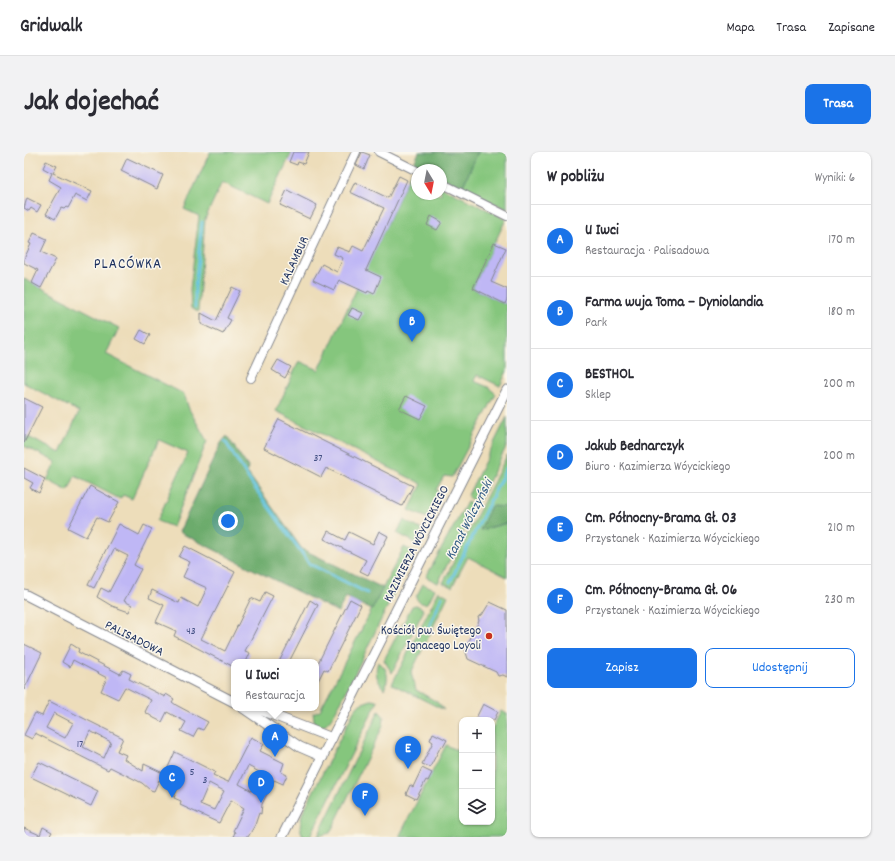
<!DOCTYPE html>
<html lang="pl">
<meta charset="utf-8">
<style>
:root{--surface:#fff;--page:#f2f2f3;--text:#2b2b33;--muted:#7c7c81;--line:#e1e1e2;--accent:#1a73e8}
body{margin:0;font-family:Dekko,sans-serif;background:var(--page);color:var(--text)}
.controls{position:absolute;right:12px;bottom:12px;display:grid;overflow:hidden;border-radius:8px;box-shadow:0 1px 3px #0004}
.controls button{width:36px;height:36px;display:grid;place-items:center;padding:0;border:0;border-bottom:1px solid var(--line);background:var(--surface);color:var(--text);font:20px sans-serif}
.compass{position:absolute;left:387px;top:12px;width:36px;height:36px;border-radius:50%;background:var(--surface);box-shadow:0 1px 3px #0004;rotate:170deg}
.you{position:absolute;left:204px;top:369px;width:14px;height:14px;margin:-10px;border:3px solid #fff;border-radius:50%;background:#1a73e8;box-shadow:0 0 0 6px #1a73e833}
.badge{display:grid;place-items:center;width:26px;height:26px;border-radius:50%;background:var(--accent);color:#fff;font-size:13px;font-weight:700}
.pin{position:absolute;translate:-50% -33px;filter:drop-shadow(0 1px 2px #0008)}
.pin::after{content:'';position:absolute;top:21px;width:14px;height:12px;background:inherit;clip-path:polygon(0 0,100% 0,50% 100%)}
.popup{position:absolute;left:207px;top:507px;width:88px;height:52px;box-sizing:border-box;display:grid;place-content:center;border-radius:8px;background:var(--surface);filter:drop-shadow(0 1px 3px #0005);font-size:13px;white-space:nowrap;color:var(--muted)}
.popup b{font-size:15px;color:var(--text)}
.popup::after{content:'';position:absolute;left:50%;top:100%;margin-left:-8px;border:8px solid transparent;border-top-color:var(--surface)}
.list{margin:0;padding:0;list-style:none}
h2{display:flex;justify-content:space-between;align-items:center;height:52px;margin:0;padding:0 16px;font-size:17px}
h2 small{font-size:13px;font-weight:400;color:var(--muted)}
.list li{display:grid;grid-template-columns:26px 1fr auto;gap:12px;align-items:center;box-sizing:border-box;height:72px;padding:0 16px;border-top:1px solid var(--line)}
.list b{display:block;font-size:15px;white-space:nowrap}
.list p{margin:0;font-size:13px;white-space:nowrap;color:var(--muted)}
.list em{font-size:13px;font-style:normal;color:var(--muted)}
.actions{display:flex;gap:8px;padding:12px 16px}
.actions a{flex:1;padding:9px 0;border:1px solid var(--accent);border-radius:8px;text-align:center;font-size:14px;color:var(--accent)}
.actions .main{background:var(--accent);color:#fff}
.icon{flex:none;width:22px;height:22px;fill:none;stroke:currentColor;stroke-width:2;stroke-linecap:round;stroke-linejoin:round}
.map{position:relative;flex:none;width:483px;height:685px;overflow:hidden;border-radius:8px}
header{display:flex;align-items:center;gap:24px;box-sizing:border-box;height:56px;padding:0 20px;background:var(--surface);border-bottom:1px solid var(--line)}
header strong{font-size:19px}
nav{display:flex;gap:22px;margin-inline-start:auto;font-size:14px}
.intro{display:flex;align-items:center;justify-content:space-between;box-sizing:border-box;height:96px;padding:0 24px}
h1{margin:0;font-size:28px}
.button{padding:10px 18px;border-radius:8px;background:var(--accent);color:#fff;font-size:14px;font-weight:700}
main{display:flex;gap:24px;padding:0 24px}
aside{flex:1;background:var(--surface);border-radius:8px;box-shadow:0 1px 3px #0004}
.map>svg:first-child{display:block}
.green{fill:#85c67d;stroke:#507a6e}
.forest{fill:#6cab6c;stroke:#446d65}
.lines{fill:none;stroke-linecap:round;stroke-linejoin:round}
.stream{stroke:#60c2df;stroke-width:3}
.building{fill:#bfb7f5;fill-rule:evenodd}
.minor-casing{stroke:#84868c;stroke-width:10}
.tertiary-casing{stroke:#84868c;stroke-width:11}
.minor{stroke:#fff;stroke-width:8}
.tertiary{stroke:#fff;stroke-width:9}
.poi-dot{fill:#c8321e;stroke:#fbf7ec;stroke-width:1.5}
.labels{text-anchor:middle;stroke-width:3;stroke-linejoin:round;paint-order:stroke}
.number-label{font-size:11px;fill:#445184}
.street-label{font-size:13px;fill:#1b2f5e;stroke:#fbf7ec}
.poi-label{font-size:13px;fill:#1b2f5e;stroke:#fbf7ec;text-anchor:end}
.water-label{font-size:14px;font-style:italic;fill:#305b85;stroke:#fbf7ec}
.quarter-label{font-size:15px;letter-spacing:1px;fill:#1b2f5e;stroke:#fbf7ec}
</style>
<header>
<strong>Gridwalk</strong>
<nav><a>Mapa</a><a>Trasa</a><a>Zapisane</a></nav>
</header>
<div class="intro"><h1>Jak dojechać</h1><a class="button">Trasa</a></div>
<main>
<div class="map">
<svg width="483" height="685" viewBox="0 0 483 685">
<rect width="100%" height="100%" fill="#fbf7ec"/>
<filter id="ink" filterUnits="userSpaceOnUse"><feTurbulence type="fractalNoise" baseFrequency=".025" numOctaves="2"/><feDisplacementMap in="SourceGraphic" scale="8" xChannelSelector="R" yChannelSelector="G"/><feConvolveMatrix kernelMatrix="1 2 1 2 8 2 1 2 1" color-interpolation-filters="sRGB"/></filter>
<filter id="wash" filterUnits="userSpaceOnUse"><feTurbulence type="fractalNoise" baseFrequency=".012" numOctaves="4" result="noise"/><feDisplacementMap in="SourceGraphic" scale="16" xChannelSelector="R" yChannelSelector="G"/><feGaussianBlur stdDeviation="0.9" result="paint"/><feColorMatrix in="noise" values="0 0 0 0 0 0 0 0 0 0 0 0 0 0 0 0 0 1.4 0 .05"/><feComposite in="paint" operator="in"/></filter>
<g filter="url(#wash)">
<rect width="100%" height="100%" fill="#edddba"/>
<g class="green">
<path d="M 186,0 L 268,0 L 243,52 L 198,30 L 181,67 L 174,160 L 167,156 L 166,137 L 175,64 L 160,57 Z"/>
<path d="M 454,0 L 483,0 L 483,57 L 438,36 Z"/>
<path d="M 387,20 L 393,23 L 393,42 L 417,42 L 417,35 L 482,67 L 449,136 L 483,153 L 483,219 L 476,234 L 453,223 L 450,229 L 464,235 L 472,242 L 428,325 L 420,324 L 412,338 L 416,340 L 403,366 L 385,358 L 398,332 L 252,259 L 275,209 L 295,218 Z"/>
<path d="M 0,127 L 95,176 L 82,202 L 160,242 L 165,257 L 183,289 L 149,375 L 133,369 L 164,301 L 135,288 L 108,347 L 99,343 L 96,347 L 51,324 L 44,339 L 23,328 L 32,310 L 0,294 L 0,283 L 36,301 L 55,260 L 0,231 Z"/>
<path d="M 483,265 L 483,293 L 456,348 L 450,349 L 445,346 L 444,343 Z"/>
<path d="M 483,303 L 483,355 L 467,354 L 457,378 L 483,371 L 483,425 L 444,405 L 428,435 L 419,431 Z"/>
<path d="M 443,350 L 452,355 L 414,431 L 402,425 Z"/>
<path d="M 380,368 L 398,378 L 392,391 L 373,381 Z"/>
<path d="M 380,395 L 390,400 L 317,550 C 311,559 304,578 291,574 L 289,561 L 296,558 Z"/>
<path d="M 399,432 L 411,437 L 404,451 C 398,452 394,451 392,445 Z"/>
<path d="M 415,439 L 424,444 L 387,521 L 392,538 L 413,550 L 420,558 L 368,532 Z"/>
<path d="M 392,453 L 398,456 L 399,460 L 368,521 L 360,508 L 388,454 Z"/>
<path d="M 354,510 C 365,516 365,528 360,537 C 353,529 350,520 354,510 Z"/>
<path d="M 347,548 L 354,549 L 286,685 L 279,685 L 276,676 L 278,662 L 330,559 L 336,552 Z"/>
<path d="M 355,559 L 360,565 L 359,574 L 306,681 L 294,684 Z"/>
<path d="M 477,559 L 483,562 L 483,685 L 375,685 L 422,593 L 438,601 L 438,670 L 468,670 L 468,577 Z"/>
</g>
<g class="forest">
<path d="M 395,0 L 454,0 L 438,36 L 417,25 L 417,18 L 403,18 L 390,11 Z"/>
<path d="M 203,284 L 224,315 L 223,320 L 278,397 L 359,436 L 348,458 L 322,445 L 314,460 L 155,380 L 197,291 Z"/>
<path d="M 467,354 L 483,355 L 483,371 L 456,378 Z"/>
</g>
<g class="lines">
<g class="stream">
<path d="M 171,155 L 171,136 L 178,70"/>
<path d="M 201,289 L 228,332 L 286,412 L 343,441"/>
<path d="M 426,430 L 483,315"/>
<path d="M 404,477 L 418,445"/>
</g>
</g>
<g id="blocks">
<g class="building">
<path d="M 269,0 L 285,0 L 280,12 L 274,10 L 273,13 L 265,10 Z"/>
<path d="M 338,0 L 346,3 L 340,17 L 332,13 Z"/>
<path d="M 103,6 L 139,23 L 133,37 L 97,19 Z"/>
<path d="M 22,9 L 33,14 L 29,21 L 68,39 L 63,49 L 51,43 L 44,56 L 42,55 L 40,57 L 37,56 L 31,67 L 22,62 L 37,35 L 25,28 L 28,21 L 19,16 Z"/>
<path d="M 375,24 L 383,28 L 342,118 L 357,125 L 350,142 L 344,139 L 343,141 L 315,128 L 310,138 L 289,128 L 298,112 L 313,120 L 319,106 L 310,102 L 313,95 L 326,100 L 329,94 L 339,99 L 360,56 L 326,40 L 331,30 L 364,46 Z"/>
<path d="M 263,38 L 293,53 L 286,67 L 256,53 Z"/>
<path d="M 3,46 L 17,53 L 13,60 L 7,56 L 5,59 L 0,56 Z"/>
<path d="M 407,64 L 418,70 L 413,78 L 403,73 Z"/>
<path d="M 10,81 L 23,87 L 17,100 L 32,107 L 17,136 L 8,131 L 14,118 L 0,111 L 0,107 L 7,92 L 5,91 Z"/>
<path d="M 470,91 L 482,96 L 467,130 L 483,137 L 483,147 L 481,152 L 449,136 Z"/>
<path d="M 208,135 L 216,139 L 203,166 L 207,168 L 199,182 L 177,172 L 177,161 L 192,169 Z"/>
<path d="M 328,156 L 339,161 L 335,168 L 324,163 Z"/>
<path d="M 117,178 L 126,183 L 121,192 L 112,187 Z"/>
<path d="M 254,208 L 267,215 L 261,226 L 248,218 Z"/>
<path d="M 382,244 L 403,254 L 396,267 L 375,257 Z"/>
<path d="M 0,246 L 18,255 L 0,291 Z"/>
<path d="M 255,267 L 389,334 L 378,354 L 302,316 L 297,325 L 240,296 Z"/>
<path d="M 0,316 L 21,327 L 15,341 L 6,336 L 9,331 L 0,326 Z"/>
<path d="M 66,334 L 95,350 L 84,370 L 73,365 L 62,385 L 44,376 Z"/>
<path d="M 95,372 L 115,383 L 120,373 L 128,377 L 110,413 L 117,417 L 100,449 L 108,453 L 105,460 L 88,454 L 73,445 L 77,436 L 85,440 L 104,404 L 90,397 L 70,436 L 64,433 Z"/>
<path d="M 304,379 L 321,388 L 325,380 L 349,392 L 355,379 L 364,384 L 344,423 L 336,419 L 342,408 L 300,387 Z"/>
<path d="M 161,394 L 211,420 L 177,487 L 201,499 L 227,446 L 236,450 L 241,440 L 249,444 L 221,499 L 226,501 L 222,510 L 210,510 L 210,515 L 150,484 L 152,479 L 132,470 L 140,453 L 125,446 L 128,438 L 155,451 L 157,446 L 174,455 L 183,436 L 159,425 L 166,410 L 155,405 Z"/>
<path d="M 326,447 L 337,453 L 304,519 L 300,517 L 292,533 L 292,515 Z"/>
<path d="M 286,448 L 294,453 L 265,510 L 255,510 Z"/>
<path d="M 466,450 L 483,458 L 483,525 L 479,523 L 474,524 L 472,520 L 444,507 L 441,497 L 455,469 L 454,465 L 458,463 Z"/>
<path d="M 0,492 L 18,501 L 0,538 Z"/>
<path d="M 47,492 L 55,497 L 54,500 L 96,522 L 99,518 L 107,522 L 105,527 L 141,545 L 142,542 L 150,547 L 148,550 L 152,553 L 184,570 L 179,578 L 174,576 L 169,585 L 157,579 L 162,570 L 143,560 L 138,570 L 130,566 L 121,560 L 127,548 L 101,535 L 94,547 L 77,539 L 83,526 L 49,508 L 46,515 L 38,510 Z"/>
<path d="M 25,549 L 99,586 L 93,599 L 102,603 L 100,607 L 119,619 L 120,612 L 141,622 L 151,600 L 191,620 L 189,623 L 204,630 L 227,585 L 240,592 L 236,599 L 260,611 L 257,620 L 263,623 L 259,632 L 250,628 L 238,652 L 237,662 L 235,661 L 231,673 L 224,685 L 209,685 L 211,680 L 209,679 L 220,656 L 207,648 L 195,671 L 156,653 L 157,649 L 150,646 L 153,638 L 142,635 L 135,628 L 130,639 L 126,638 L 118,631 L 86,615 L 84,618 L 11,581 L 8,587 L 0,583 L 11,561 L 18,564 ZM 30,561 L 49,571 L 41,586 L 22,576 ZM 66,579 L 87,590 L 80,606 L 59,595 ZM 224,614 L 237,621 L 228,639 L 215,632 ZM 185,631 L 200,639 L 190,658 L 176,652 Z"/>
<path d="M 459,552 L 474,560 L 470,568 L 451,568 Z"/>
<path d="M 409,581 L 423,588 L 419,595 L 417,594 L 406,615 L 398,612 L 409,590 L 406,588 Z"/>
<path d="M 15,610 L 74,639 L 67,654 L 7,625 Z"/>
<path d="M 398,616 L 408,621 L 404,629 L 402,628 L 392,647 L 382,642 L 386,633 L 389,635 Z"/>
<path d="M 19,675 L 28,680 L 25,685 L 0,685 L 0,676 L 16,683 Z"/>
</g>
</g>
</g>
<g filter="url(#ink)">
<use href="#blocks" fill-opacity="0" stroke="#84868c" stroke-width="1"/>
<g class="lines">
<defs>
<g id="minor">
<path d="M 355,0 L 393,19"/>
<path d="M 417,31 L 483,64"/>
<path d="M 227,226 L 332,0"/>
</g>
<g id="tertiary">
<path d="M 0,442 L 210,550"/>
<path d="M 219,556 L 276,595 L 299,605"/>
<path d="M 231,556 L 308,586"/>
<path d="M 258,685 L 483,238"/>
</g>
</defs>
<use href="#minor" class="minor-casing"/>
<use href="#tertiary" class="tertiary-casing"/>
<use href="#minor" class="minor"/>
<use href="#tertiary" class="tertiary"/>
</g>
</g>
<circle class="poi-dot" cx="465" cy="484" r="4"/>
<g class="labels">
<g class="number-label">
<text x="294" y="309">37</text>
<text x="167" y="482">43</text>
<text x="56" y="595">17</text>
<text x="168" y="623">5</text>
<text x="181" y="631">3</text>
</g>
<g class="street-label">
<text transform="translate(269 108) rotate(-65)" y="5">KALAMBUR</text>
<text transform="translate(391 391) rotate(-63)" y="5">KAZIMIERZA WÓYCICKIEGO</text>
<text transform="translate(111 485) rotate(27)" y="5">PALISADOWA</text>
</g>
<g class="poi-label">
<text x="457" y="482">Kościół pw. Świętego<tspan x="457" dy="15">Ignacego Loyoli</tspan></text>
</g>
<g class="water-label">
<text transform="translate(444 367) rotate(-63)" y="5">Kanał Wólczyński</text>
</g>
<g class="quarter-label">
<text x="104" y="116">PLACÓWKA</text>
</g>
</g>
</svg>
<div class="controls">
<button>+</button>
<button>−</button>
<button><svg class="icon" aria-label="layers" viewBox="0 0 24 24"><path d="M12 4l9 5-9 5-9-5zM3 14l9 5 9-5"/></svg></button>
</div>
<svg class="compass" viewBox="-18 -18 36 36"><path d="M0-13l5 13h-10z" fill="#e53935"/><path d="M0 13l5-13h-10z" fill="#7c7c81"/></svg>
<div class="you"></div>
<div class="pin badge" style="left:251px;top:605px">A</div>
<div class="popup"><b>U Iwci</b>Restauracja</div>
<div class="pin badge" style="left:388px;top:190px">B</div>
<div class="pin badge" style="left:148px;top:646px">C</div>
<div class="pin badge" style="left:237px;top:651px">D</div>
<div class="pin badge" style="left:384px;top:617px">E</div>
<div class="pin badge" style="left:341px;top:664px">F</div>
</div>
<aside>
<h2>W pobliżu<small>Wyniki: 6</small></h2>
<ul class="list">
<li><span class="badge">A</span><div><b>U Iwci</b><p>Restauracja · Palisadowa</p></div><em>170 m</em></li>
<li><span class="badge">B</span><div><b>Farma wuja Toma – Dyniolandia</b><p>Park</p></div><em>180 m</em></li>
<li><span class="badge">C</span><div><b>BESTHOL</b><p>Sklep</p></div><em>200 m</em></li>
<li><span class="badge">D</span><div><b>Jakub Bednarczyk</b><p>Biuro · Kazimierza Wóycickiego</p></div><em>200 m</em></li>
<li><span class="badge">E</span><div><b>Cm. Północny-Brama Gł. 03</b><p>Przystanek · Kazimierza Wóycickiego</p></div><em>210 m</em></li>
<li><span class="badge">F</span><div><b>Cm. Północny-Brama Gł. 06</b><p>Przystanek · Kazimierza Wóycickiego</p></div><em>230 m</em></li>
</ul>
<div class="actions"><a class="main">Zapisz</a><a>Udostępnij</a></div>
</aside>
</main>
